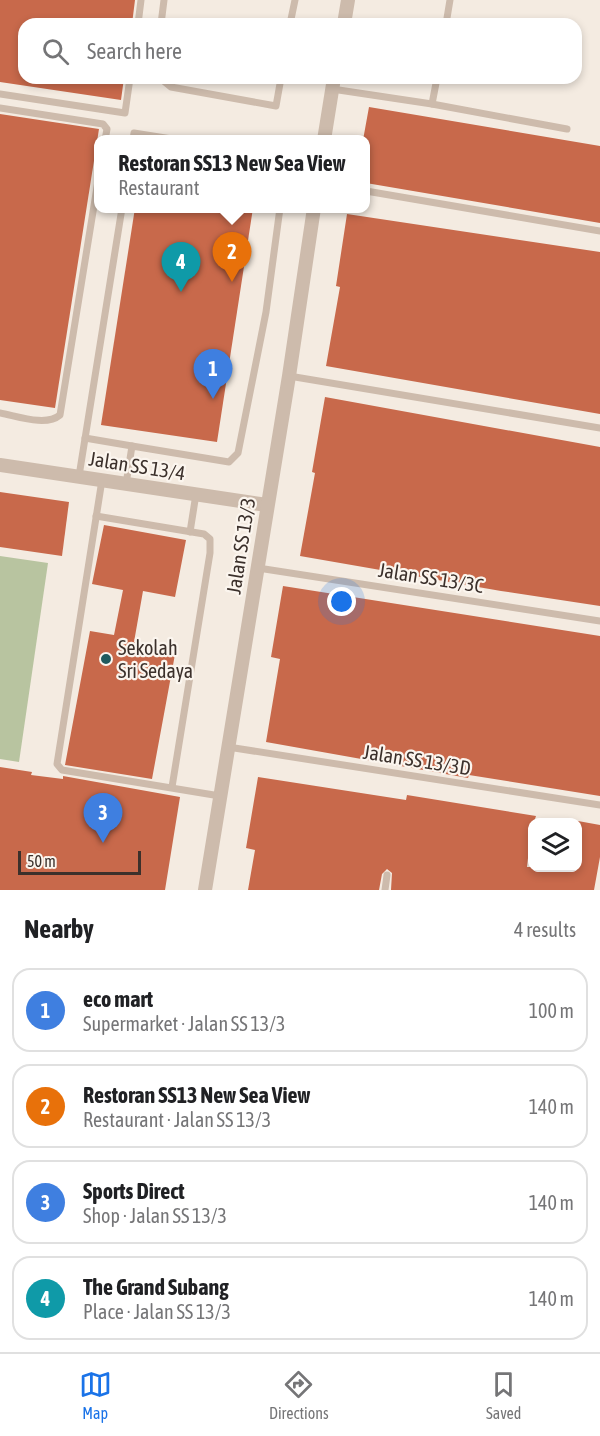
<!DOCTYPE html>
<meta charset="utf-8">
<style>
:root{--surface:#fff;--page:#f6f6f6;--text:#202124;--muted:#757577;--line:#e0e0e0;--accent:#1a73e8}
body{margin:0;font-family:"Asap Condensed",sans-serif;background:var(--page);color:var(--text)}
.controls{position:absolute;right:18px;bottom:18px;display:grid;overflow:hidden;border-radius:12px;box-shadow:0 3px 9px #0003}
.controls button{width:54px;height:54px;display:grid;place-items:center;padding:0;border:0;border-bottom:2px solid var(--line);background:var(--surface);color:var(--text);font:30px sans-serif}
.scale{position:absolute;left:18px;bottom:15px;width:123px;box-sizing:border-box;padding-left:6px;border:3px solid #3b302b;border-top:0;font-size:16px;line-height:21px;white-space:nowrap;color:#3b302b;-webkit-text-stroke:4px #fbf5ee;paint-order:stroke}
.you{position:absolute;left:342px;top:602px;width:21px;height:21px;margin:-15px;border:4px solid #fff;border-radius:50%;background:#1a73e8;box-shadow:0 0 0 9px #1a73e833}
.badge{display:grid;place-items:center;width:39px;height:39px;border-radius:50%;background:var(--accent);color:#fff;font-size:20px;font-weight:700}
.pin{position:absolute;translate:-50% -50px;filter:drop-shadow(0 2px 3px #0008)}
.pin::after{content:'';position:absolute;top:32px;width:21px;height:18px;background:inherit;clip-path:polygon(0 0,100% 0,50% 100%)}
.popup{position:absolute;left:94px;top:135px;width:276px;height:78px;box-sizing:border-box;display:grid;place-content:center;border-radius:12px;background:var(--surface);filter:drop-shadow(0 2px 4px #0005);font-size:20px;white-space:nowrap;color:var(--muted)}
.popup b{font-size:22px;color:var(--text)}
.popup::after{content:'';position:absolute;left:50%;top:100%;margin-left:-12px;border:12px solid transparent;border-top-color:var(--surface)}
.list{margin:0;padding:0;list-style:none}
h2{display:flex;justify-content:space-between;align-items:center;height:78px;margin:0;padding:0 24px;font-size:26px}
h2 small{font-size:20px;font-weight:400;color:var(--muted)}
.list li{display:grid;grid-template-columns:39px 1fr auto;gap:18px;align-items:center;box-sizing:border-box;height:84px;margin:0 12px 12px;padding:0 12px;border:2px solid var(--line);border-radius:18px}
.list b{display:block;font-size:22px;white-space:nowrap}
.list p{margin:0;font-size:20px;white-space:nowrap;color:var(--muted)}
.list em{font-size:20px;font-style:normal;color:var(--muted)}
.icon{flex:none;width:33px;height:33px;fill:none;stroke:currentColor;stroke-width:2;stroke-linecap:round;stroke-linejoin:round}
.map{position:relative;flex:none;width:600px;height:890px;overflow:hidden}
.search{position:absolute;background:var(--surface);box-shadow:0 3px 9px #0003;left:18px;right:18px;top:18px;height:66px;display:flex;align-items:center;gap:15px;box-sizing:border-box;padding:0 21px;border-radius:18px;color:var(--muted);font-size:22px}
.sheet{height:462px;background:var(--surface)}
nav{display:flex;justify-content:space-around;align-items:center;box-sizing:border-box;height:84px;border-top:2px solid var(--line);background:var(--surface);font-size:16px;color:var(--muted)}
nav a{display:grid;justify-items:center;gap:3px}
nav .on{color:var(--accent)}
.map>svg:first-child{display:block}
.green{fill:#b8c4a0}
.building{fill:#c8694b}
.lines{fill:none;stroke-linecap:round;stroke-linejoin:round}
.service{stroke:#cdbbac;stroke-width:7}
.minor{stroke:#cdbbac;stroke-width:14}
.poi-dot{fill:#1f5a5e;stroke:#fbf5ee;stroke-width:2}
.labels{text-anchor:middle;stroke-width:4.5;stroke-linejoin:round;paint-order:stroke}
.street-label{font-size:20px;fill:#3b302b;stroke:#fbf5ee}
.poi-label{font-size:20px;fill:#3b302b;stroke:#fbf5ee;text-anchor:start}
</style>
<div class="map">
<svg width="600" height="890" viewBox="0 0 600 890">
<rect width="100%" height="100%" fill="#f4ebe1"/>
<path class="green" d="M 0,556 L 48,563 L 19,762 L 0,759 Z"/>
<g class="building">
<path d="M 0,0 L 135,0 L 132,24 L 24,24 L 24,78 L 124,78 L 121,100 L 0,82 Z"/>
<path d="M 369,107 L 600,146 L 600,223 L 366,183 L 366,140 L 363,140 Z"/>
<path d="M 0,114 L 99,129 L 55,408 L 0,400 Z"/>
<path d="M 135,208 L 253,208 L 217,442 L 101,425 Z"/>
<path d="M 347,214 L 600,252 L 600,414 L 326,366 L 340,287 L 336,286 Z"/>
<path d="M 325,397 L 600,447 L 600,606 L 501,591 L 300,556 L 315,473 L 312,472 Z"/>
<path d="M 0,492 L 69,502 L 62,556 L 0,547 Z"/>
<path d="M 104,525 L 186,540 L 175,597 L 143,591 L 134,642 L 176,649 L 152,779 L 65,765 L 90,631 L 114,635 L 123,590 L 92,584 Z"/>
<path d="M 283,586 L 600,636 L 600,796 L 469,775 L 468,778 L 266,742 L 280,659 L 271,657 Z"/>
<path d="M 0,767 L 32,772 L 31,775 L 63,779 L 63,776 L 180,797 L 165,890 L 0,890 Z"/>
<path d="M 258,777 L 406,800 L 407,795 L 536,816 L 534,822 L 532,822 L 527,867 L 578,867 L 578,821 L 600,825 L 600,857 L 594,890 L 391,890 L 392,873 L 387,869 L 382,874 L 379,890 L 248,890 L 255,850 L 246,848 Z"/>
</g>
<g class="lines">
<g class="service">
<path d="M 138,24 L 141,0"/>
<path d="M 161,24 L 164,0"/>
<path d="M 290,24 L 295,0"/>
<path d="M 446,24 L 450,0"/>
<path d="M 160,78 L 171,87 L 276,106 L 281,78"/>
<path d="M 332,89 L 432,104 L 567,129"/>
<path d="M 0,94 L 125,113 L 130,78"/>
<path d="M 432,104 L 437,78"/>
<path d="M 0,108 L 103,124 L 107,129 L 105,140"/>
<path d="M 133,140 L 134,133 L 178,140"/>
<path d="M 366,191 L 600,231"/>
<path d="M 289,376 L 600,428"/>
<path d="M 0,413 C 17,416 46,427 60,415 L 98,181"/>
<path d="M 85,438 L 132,446"/>
<path d="M 79,476 L 122,208"/>
<path d="M 102,480 L 57,764 L 62,770 L 220,796"/>
<path d="M 126,484 L 132,446 L 229,462 L 238,453 L 266,312 L 280,208"/>
<path d="M 96,516 L 204,534 L 210,539 L 210,553 L 172,787"/>
<path d="M 190,532 L 196,494"/>
<path d="M 258,568 L 600,621"/>
<path d="M 228,747 L 600,805"/>
<path d="M 385,890 L 387,875"/>
</g>
<g class="minor">
<path d="M 344,24 L 348,0"/>
<path d="M 324,140 L 334,78"/>
<path d="M 0,465 L 267,505"/>
<path d="M 205,890 L 289,376 L 314,208"/>
</g>
</g>
<circle class="poi-dot" cx="106" cy="659" r="6"/>
<g class="labels">
<g class="street-label">
<text transform="translate(137 466) rotate(9)" y="7">Jalan SS 13/4</text>
<text transform="translate(241 546) rotate(-81)" y="7">Jalan SS 13/3</text>
<text transform="translate(431 578) rotate(9)" y="7">Jalan SS 13/3C</text>
<text transform="translate(417 760) rotate(9)" y="7">Jalan SS 13/3D</text>
</g>
<g class="poi-label">
<text x="118" y="655">Sekolah<tspan x="118" dy="23">Sri Sedaya</tspan></text>
</g>
</g>
</svg>
<div class="controls">
<button><svg class="icon" aria-label="layers" viewBox="0 0 24 24"><path d="M12 4l9 5-9 5-9-5zM3 14l9 5 9-5"/></svg></button>
</div>
<div class="scale">50 m</div>
<div class="you"></div>
<div class="pin badge" style="left:213px;top:399px;background:#3f7fe0">1</div>
<div class="pin badge" style="left:232px;top:282px;background:#e8710a">2</div>
<div class="popup"><b>Restoran SS13 New Sea View</b>Restaurant</div>
<div class="pin badge" style="left:103px;top:843px;background:#3f7fe0">3</div>
<div class="pin badge" style="left:181px;top:292px;background:#0f9aa8">4</div>
<div class="search"><svg class="icon" aria-label="search" viewBox="0 0 24 24"><circle cx="10" cy="10" r="6"/><path d="M15 15l6 6"/></svg>Search here</div>
</div>
<section class="sheet">
<h2>Nearby<small>4 results</small></h2>
<ul class="list">
<li><span class="badge" style="background:#3f7fe0">1</span><div><b>eco mart</b><p>Supermarket · Jalan SS 13/3</p></div><em>100 m</em></li>
<li><span class="badge" style="background:#e8710a">2</span><div><b>Restoran SS13 New Sea View</b><p>Restaurant · Jalan SS 13/3</p></div><em>140 m</em></li>
<li><span class="badge" style="background:#3f7fe0">3</span><div><b>Sports Direct</b><p>Shop · Jalan SS 13/3</p></div><em>140 m</em></li>
<li><span class="badge" style="background:#0f9aa8">4</span><div><b>The Grand Subang</b><p>Place · Jalan SS 13/3</p></div><em>140 m</em></li>
</ul>
</section>
<nav>
<a class="on"><svg class="icon" aria-label="map" viewBox="0 0 24 24"><path d="M3 6l6-2 6 2 6-2v14l-6 2-6-2-6 2zM9 4v14M15 6v14"/></svg>Map</a>
<a><svg class="icon" aria-label="directions" viewBox="0 0 24 24"><path d="M12 3l9 9-9 9-9-9zM9 14v-3h6M13 9l2 2-2 2"/></svg>Directions</a>
<a><svg class="icon" aria-label="saved" viewBox="0 0 24 24"><path d="M7 4h10v16l-5-4-5 4z"/></svg>Saved</a>
</nav>
